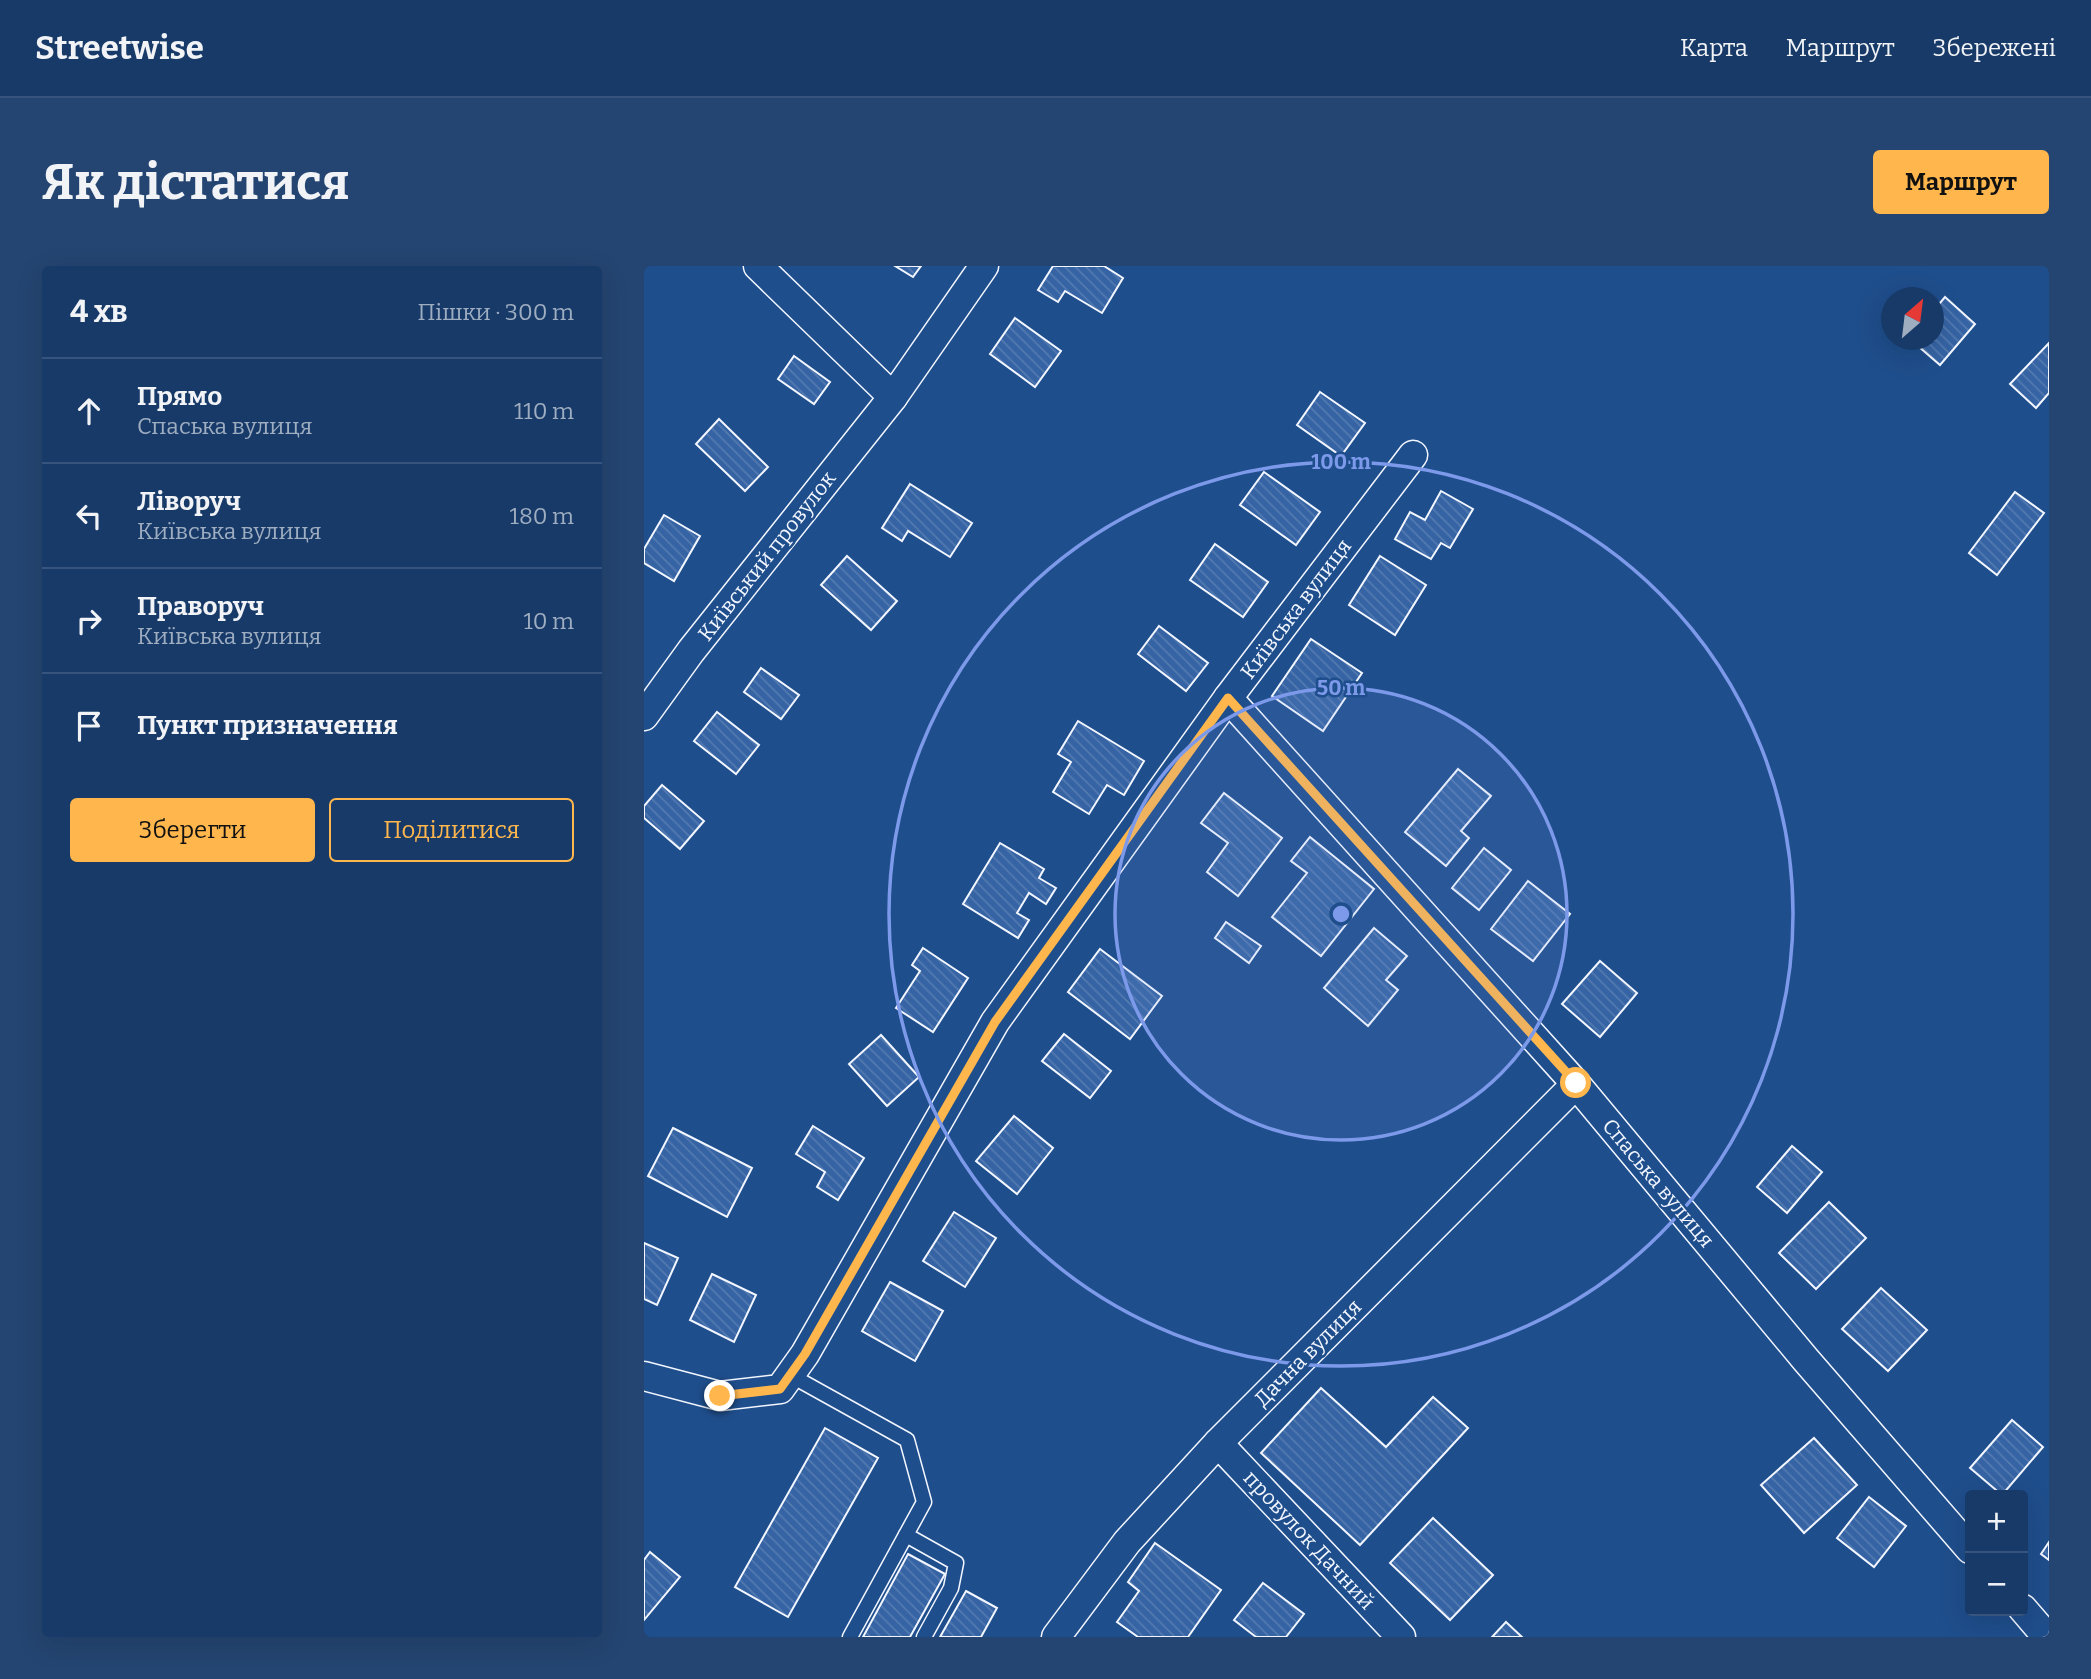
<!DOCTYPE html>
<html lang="uk">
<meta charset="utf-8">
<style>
:root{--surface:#173a69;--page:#244571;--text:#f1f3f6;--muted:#9eadc0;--line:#36547d;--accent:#ffb74d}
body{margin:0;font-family:Bitter,serif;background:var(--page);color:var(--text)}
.controls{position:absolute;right:21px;bottom:21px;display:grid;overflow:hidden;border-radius:7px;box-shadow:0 7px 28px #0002}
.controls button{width:63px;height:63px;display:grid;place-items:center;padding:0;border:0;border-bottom:2px solid var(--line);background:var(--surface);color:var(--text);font:35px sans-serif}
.compass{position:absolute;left:1237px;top:21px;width:63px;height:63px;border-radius:50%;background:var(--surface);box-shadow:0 7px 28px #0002;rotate:28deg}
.stop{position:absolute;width:21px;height:21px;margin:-16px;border:5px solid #ffb74d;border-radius:50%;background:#fff}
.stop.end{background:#ffb74d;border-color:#fff;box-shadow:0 2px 7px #0008}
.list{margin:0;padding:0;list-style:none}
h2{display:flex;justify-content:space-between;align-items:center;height:91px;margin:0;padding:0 28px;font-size:30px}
h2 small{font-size:23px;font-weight:400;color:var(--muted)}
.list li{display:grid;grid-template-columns:46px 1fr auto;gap:21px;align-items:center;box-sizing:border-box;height:105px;padding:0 28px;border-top:2px solid var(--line)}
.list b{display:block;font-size:26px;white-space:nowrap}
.list p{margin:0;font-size:23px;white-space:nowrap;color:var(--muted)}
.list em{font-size:23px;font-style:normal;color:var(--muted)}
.actions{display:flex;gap:14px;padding:21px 28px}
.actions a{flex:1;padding:16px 0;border:2px solid var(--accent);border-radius:7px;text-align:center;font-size:24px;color:var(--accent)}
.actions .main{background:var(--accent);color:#111}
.icon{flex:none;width:38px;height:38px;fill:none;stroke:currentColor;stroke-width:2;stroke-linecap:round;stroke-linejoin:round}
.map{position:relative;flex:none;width:1405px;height:1371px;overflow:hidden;border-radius:7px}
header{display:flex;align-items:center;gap:42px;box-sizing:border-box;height:98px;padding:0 35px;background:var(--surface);border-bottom:2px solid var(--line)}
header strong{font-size:33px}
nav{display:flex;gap:38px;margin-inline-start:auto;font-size:24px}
.intro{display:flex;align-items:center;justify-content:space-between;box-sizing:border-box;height:168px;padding:0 42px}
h1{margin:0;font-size:49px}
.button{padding:18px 32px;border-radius:7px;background:var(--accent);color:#111;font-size:24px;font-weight:700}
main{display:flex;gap:42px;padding:0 42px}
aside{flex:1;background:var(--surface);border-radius:7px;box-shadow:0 7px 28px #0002}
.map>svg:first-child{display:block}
.building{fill:url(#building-back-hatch);stroke:#f2f6ff;stroke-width:2}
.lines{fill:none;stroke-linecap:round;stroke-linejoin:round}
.service-casing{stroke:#f2f6ff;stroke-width:17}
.minor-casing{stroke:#f2f6ff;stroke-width:31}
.service{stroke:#1f4e8c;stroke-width:14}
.minor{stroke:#1f4e8c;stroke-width:28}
.route{stroke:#ffb74d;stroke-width:9}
.ring{fill:none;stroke:#7d9aea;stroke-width:3.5}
.labels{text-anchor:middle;stroke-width:5;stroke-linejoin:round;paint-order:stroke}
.street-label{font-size:21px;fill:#f2f6ff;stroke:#1f4e8c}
.centre{fill:#7d9aea;stroke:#1f4e8c;stroke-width:3.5}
.ring-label{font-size:21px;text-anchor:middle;font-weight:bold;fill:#7d9aea;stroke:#1f4e8c;stroke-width:5;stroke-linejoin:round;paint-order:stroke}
</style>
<header>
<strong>Streetwise</strong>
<nav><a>Карта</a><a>Маршрут</a><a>Збережені</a></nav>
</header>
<div class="intro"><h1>Як дістатися</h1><a class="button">Маршрут</a></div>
<main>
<aside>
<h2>4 хв<small>Пішки · 300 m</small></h2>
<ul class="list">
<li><svg class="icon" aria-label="ahead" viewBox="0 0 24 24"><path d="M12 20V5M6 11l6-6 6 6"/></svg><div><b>Прямо</b><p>Спаська вулиця</p></div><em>110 m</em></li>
<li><svg class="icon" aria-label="left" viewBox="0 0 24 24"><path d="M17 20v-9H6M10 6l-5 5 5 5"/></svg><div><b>Ліворуч</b><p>Київська вулиця</p></div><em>180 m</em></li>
<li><svg class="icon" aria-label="right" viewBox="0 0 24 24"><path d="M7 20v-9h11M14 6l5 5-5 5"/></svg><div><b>Праворуч</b><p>Київська вулиця</p></div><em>10 m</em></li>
<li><svg class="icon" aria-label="arrive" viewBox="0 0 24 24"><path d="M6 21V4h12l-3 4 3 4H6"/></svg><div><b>Пункт призначення</b></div></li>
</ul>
<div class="actions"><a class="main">Зберегти</a><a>Поділитися</a></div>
</aside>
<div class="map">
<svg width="1405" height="1371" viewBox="0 0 1405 1371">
<defs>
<pattern id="building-back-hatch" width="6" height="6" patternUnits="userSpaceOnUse" patternTransform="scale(1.75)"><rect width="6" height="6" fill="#3563a3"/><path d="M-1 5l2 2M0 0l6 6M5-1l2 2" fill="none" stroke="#537ab1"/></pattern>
</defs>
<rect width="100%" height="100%" fill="#1f4e8c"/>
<g class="building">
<path d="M 251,0 L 277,0 L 269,11 Z"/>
<path d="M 409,0 L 460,0 L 479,12 L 458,47 L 421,25 L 414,36 L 394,24 Z"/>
<path d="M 1301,31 L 1331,58 L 1296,99 L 1267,74 L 1290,74 L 1290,44 Z"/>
<path d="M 371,52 L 417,85 L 391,121 L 346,88 Z"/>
<path d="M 1405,77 L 1405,127 L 1392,142 L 1366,118 Z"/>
<path d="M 150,90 L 186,116 L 170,138 L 134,113 Z"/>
<path d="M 676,126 L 721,157 L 697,190 L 653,159 Z"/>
<path d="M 75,153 L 124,201 L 101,225 L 52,178 Z"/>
<path d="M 620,206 L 676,246 L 652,279 L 596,239 Z"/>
<path d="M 266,218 L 328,257 L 306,291 L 264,265 L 258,275 L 238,262 Z"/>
<path d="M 797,225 L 829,243 L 806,282 L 797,277 L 787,293 L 751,273 L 766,246 L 781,254 Z"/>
<path d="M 1371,226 L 1400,247 L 1353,309 L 1325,287 Z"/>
<path d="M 20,249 L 56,270 L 30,315 L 0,297 L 0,283 Z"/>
<path d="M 571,278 L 624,316 L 599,351 L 546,314 Z"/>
<path d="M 203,290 L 253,335 L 227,364 L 177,319 Z"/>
<path d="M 736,290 L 782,319 L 751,369 L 705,339 Z"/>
<path d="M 515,360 L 564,397 L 542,425 L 494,388 Z"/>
<path d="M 667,373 L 718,407 L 679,465 L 628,430 Z"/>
<path d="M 117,402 L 155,429 L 137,453 L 100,426 Z"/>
<path d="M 73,446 L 115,479 L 92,508 L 50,475 Z"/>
<path d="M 434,455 L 500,495 L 480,529 L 463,519 L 445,548 L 409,526 L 427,496 L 414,488 Z"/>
<path d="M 814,503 L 847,530 L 817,565 L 825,572 L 802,600 L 761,566 Z"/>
<path d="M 18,519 L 60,555 L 36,583 L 0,552 L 0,540 Z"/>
<path d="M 580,527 L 638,572 L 594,630 L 563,606 L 584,577 L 557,557 Z"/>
<path d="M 666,571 L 730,623 L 677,690 L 628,651 L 663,607 L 647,595 Z"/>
<path d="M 356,577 L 400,603 L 395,612 L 412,622 L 402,638 L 385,627 L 373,647 L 385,654 L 374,672 L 319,638 Z"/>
<path d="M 840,582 L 867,604 L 835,644 L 808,622 Z"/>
<path d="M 884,615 L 926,648 L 889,695 L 847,663 Z"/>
<path d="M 582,656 L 617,680 L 605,697 L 571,672 Z"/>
<path d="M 730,662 L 763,690 L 742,714 L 754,724 L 724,760 L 680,722 Z"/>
<path d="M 279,682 L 324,712 L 289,766 L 252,742 L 276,705 L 268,699 Z"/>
<path d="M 456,683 L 518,730 L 486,773 L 424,726 Z"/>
<path d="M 956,695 L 993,727 L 956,771 L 918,738 Z"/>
<path d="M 420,768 L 467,805 L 446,832 L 398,795 Z"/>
<path d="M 237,769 L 275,811 L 243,840 L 205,798 Z"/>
<path d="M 370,850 L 409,882 L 373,928 L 332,895 Z"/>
<path d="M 169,860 L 220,892 L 194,934 L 173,921 L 181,906 L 152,888 Z"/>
<path d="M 29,862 L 108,902 L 83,951 L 4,910 Z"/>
<path d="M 1148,880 L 1178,906 L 1143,947 L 1113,921 Z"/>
<path d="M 1185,936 L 1222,972 L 1172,1023 L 1135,987 Z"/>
<path d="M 310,946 L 352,972 L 321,1021 L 279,995 Z"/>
<path d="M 0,977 L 34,992 L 13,1039 L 0,1033 Z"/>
<path d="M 68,1008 L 112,1029 L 90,1076 L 46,1054 Z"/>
<path d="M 246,1016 L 299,1045 L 271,1095 L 218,1065 Z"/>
<path d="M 1237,1022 L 1283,1064 L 1244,1105 L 1198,1063 Z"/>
<path d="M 677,1122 L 742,1181 L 789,1131 L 824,1162 L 716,1279 L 617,1187 Z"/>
<path d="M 1368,1154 L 1399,1181 L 1358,1229 L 1326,1202 Z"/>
<path d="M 181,1162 L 234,1192 L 144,1351 L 91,1321 Z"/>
<path d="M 1170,1172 L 1213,1219 L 1160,1267 L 1117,1219 Z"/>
<path d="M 1225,1231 L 1262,1260 L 1230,1301 L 1193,1272 Z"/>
<path d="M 789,1252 L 849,1309 L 806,1354 L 746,1297 Z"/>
<path d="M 1405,1276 L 1405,1294 L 1397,1288 Z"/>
<path d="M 511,1277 L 577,1324 L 544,1371 L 494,1371 L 473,1356 L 495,1325 L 484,1316 Z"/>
<path d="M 6,1286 L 36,1311 L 0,1354 L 0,1294 Z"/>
<path d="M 264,1288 L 301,1308 L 266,1371 L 219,1371 Z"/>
<path d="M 619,1317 L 660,1348 L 642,1371 L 612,1371 L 590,1354 Z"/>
<path d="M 322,1325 L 353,1342 L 337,1371 L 296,1371 Z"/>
<path d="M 862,1356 L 878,1371 L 848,1371 Z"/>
</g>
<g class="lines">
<defs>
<g id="service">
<path d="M 146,1109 L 263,1174 L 280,1236 L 206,1371"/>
<path d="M 262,1269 L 312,1297 L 307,1322 L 280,1371"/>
</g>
<g id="minor">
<path d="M 114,0 L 249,131"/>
<path d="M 584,432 L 932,818 L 1162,1094 L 1326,1283"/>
<path d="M 0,450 L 47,385 L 249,131 L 340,0"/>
<path d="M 0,1110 L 76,1130 L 136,1123 L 161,1088 L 351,756 L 584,432 L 769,189"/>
<path d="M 574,1177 L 757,1371"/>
<path d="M 1379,1343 L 1403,1371"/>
<path d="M 412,1371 L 483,1276 L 574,1177 L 932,818"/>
</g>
</defs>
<use href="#service" class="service-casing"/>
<use href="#minor" class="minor-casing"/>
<use href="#service" class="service"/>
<use href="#minor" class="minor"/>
</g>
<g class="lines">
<path class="route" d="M 76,1130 L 136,1123 L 161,1088 L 351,756 L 584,432 L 932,817"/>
</g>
<circle cx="697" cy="648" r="226" fill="#7d9aea" fill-opacity=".12"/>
<g class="ring">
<circle cx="697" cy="648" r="226"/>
<circle cx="697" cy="648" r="452"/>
</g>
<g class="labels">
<g class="street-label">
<text transform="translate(123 290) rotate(-52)" y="7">Київський провулок</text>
<text transform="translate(652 343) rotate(-53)" y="7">Київська вулиця</text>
<text transform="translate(1014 917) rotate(50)" y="7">Спаська вулиця</text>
<text transform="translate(664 1087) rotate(-45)" y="7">Дачна вулиця</text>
<text transform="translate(665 1274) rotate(47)" y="7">провулок Дачний</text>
</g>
</g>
<circle cx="697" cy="648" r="10" class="centre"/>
<g class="ring-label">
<text x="697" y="203">100 m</text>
<text x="697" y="429">50 m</text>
</g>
</svg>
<div class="controls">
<button>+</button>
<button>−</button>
</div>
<svg class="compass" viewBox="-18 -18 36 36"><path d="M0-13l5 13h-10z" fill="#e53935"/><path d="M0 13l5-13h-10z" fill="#9eadc0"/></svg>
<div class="stop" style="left:932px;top:817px"></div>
<div class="stop end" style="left:76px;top:1130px"></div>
</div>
</main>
